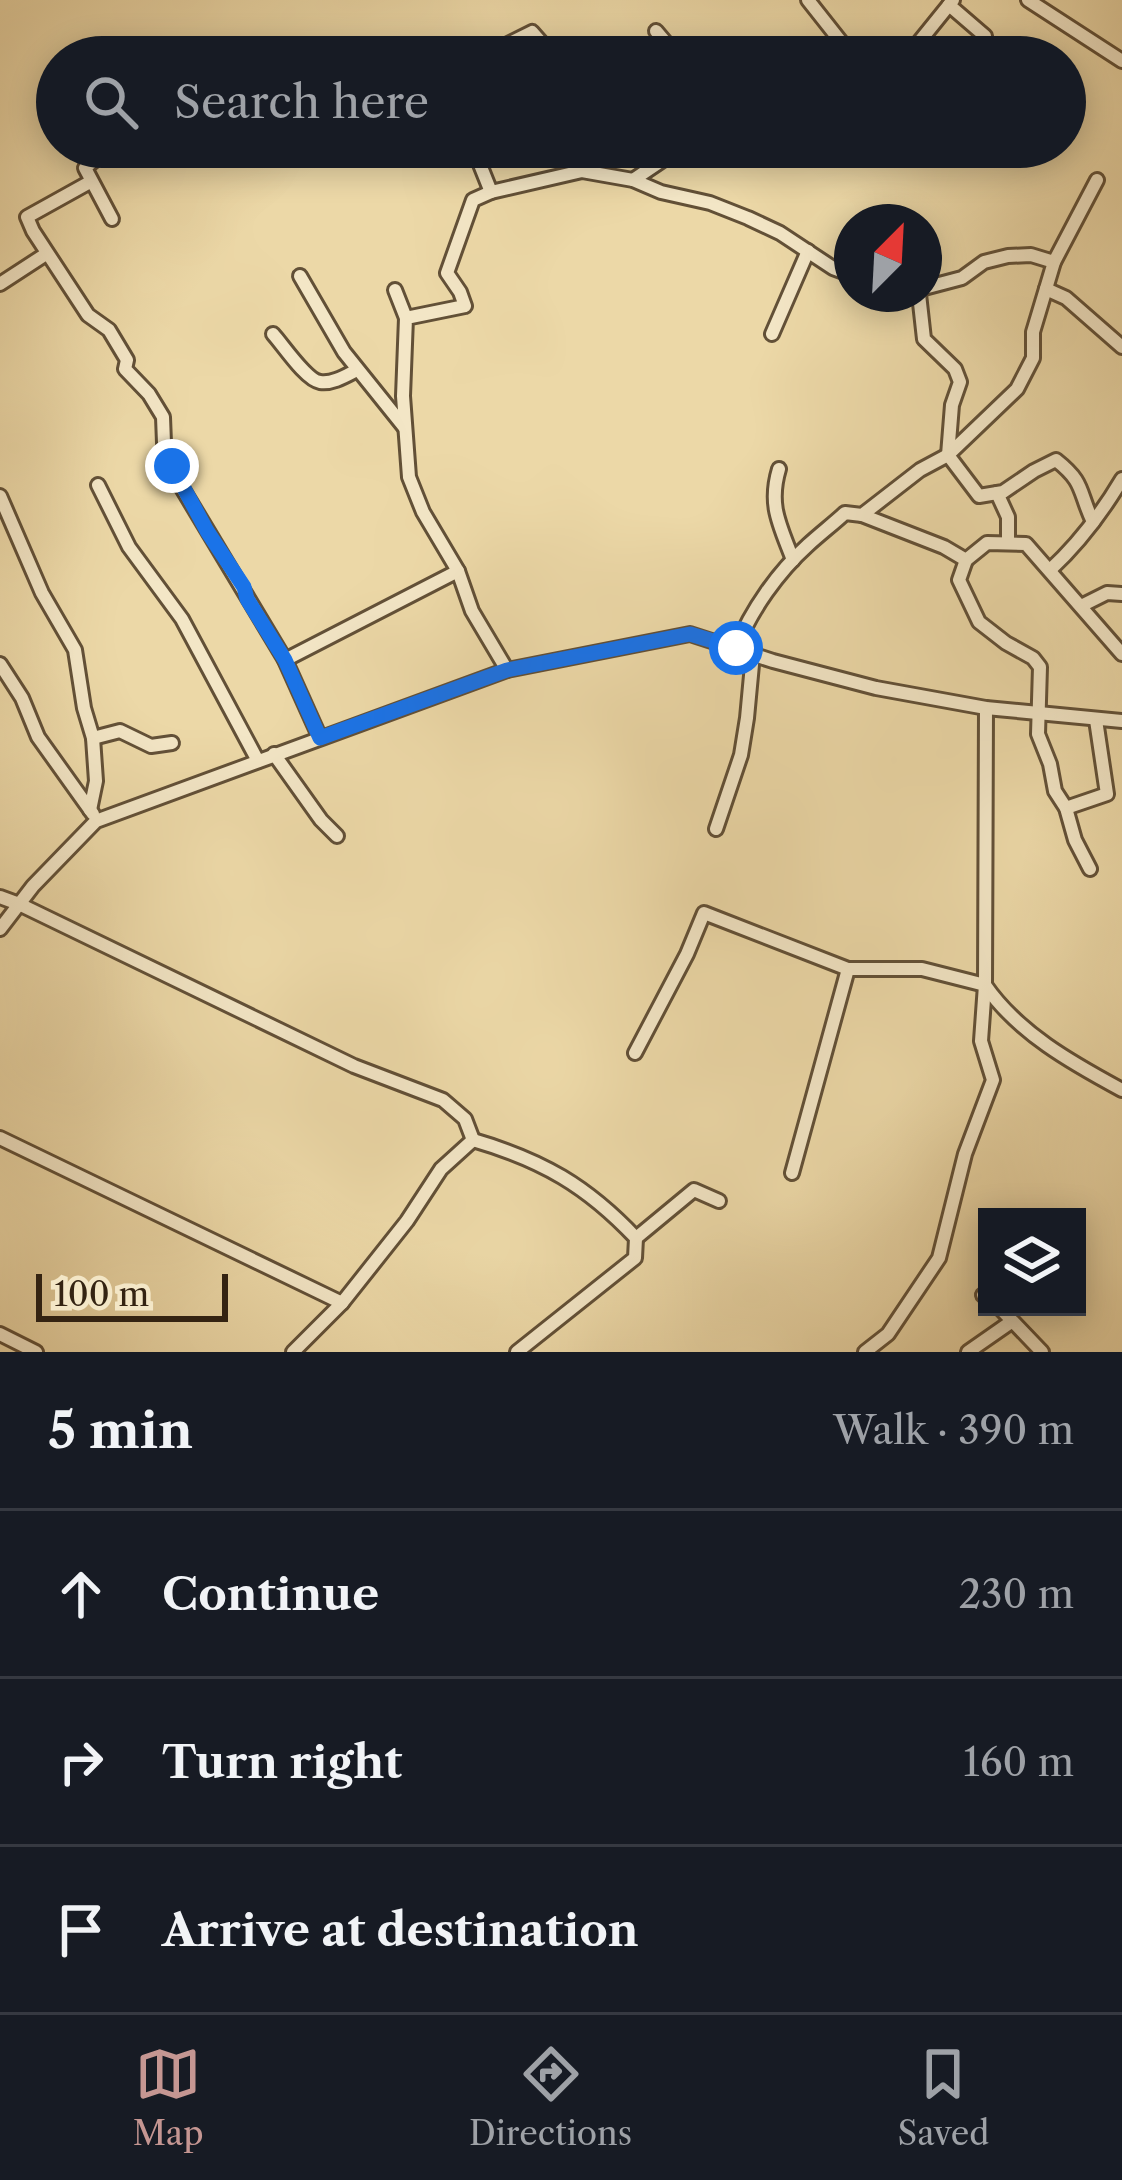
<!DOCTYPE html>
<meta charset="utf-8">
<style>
:root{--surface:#171b24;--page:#20242c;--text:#f1f3f6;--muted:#9ea1a6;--line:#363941;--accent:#c59692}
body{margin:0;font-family:"Libre Caslon Text",serif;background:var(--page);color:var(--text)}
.controls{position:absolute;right:36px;bottom:36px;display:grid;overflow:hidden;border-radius:0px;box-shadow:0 6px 30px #0003}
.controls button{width:108px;height:108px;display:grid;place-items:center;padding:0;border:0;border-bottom:3px solid var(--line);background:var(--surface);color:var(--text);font:60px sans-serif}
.compass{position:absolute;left:834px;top:204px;width:108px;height:108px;border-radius:50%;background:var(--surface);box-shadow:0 6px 30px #0003;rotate:24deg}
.scale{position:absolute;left:36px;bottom:30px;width:192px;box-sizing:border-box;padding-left:12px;border:6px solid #342312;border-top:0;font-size:33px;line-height:42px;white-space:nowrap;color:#342312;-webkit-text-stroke:9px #f3e6c6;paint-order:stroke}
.stop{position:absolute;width:36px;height:36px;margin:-27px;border:9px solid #1a73e8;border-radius:50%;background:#fff}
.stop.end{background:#1a73e8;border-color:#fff;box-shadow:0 3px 12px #0008}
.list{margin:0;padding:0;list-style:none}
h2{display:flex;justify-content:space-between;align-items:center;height:156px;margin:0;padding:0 48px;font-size:51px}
h2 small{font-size:39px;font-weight:400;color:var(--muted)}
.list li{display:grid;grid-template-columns:78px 1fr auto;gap:36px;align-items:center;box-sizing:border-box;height:168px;padding:0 48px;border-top:3px solid var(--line)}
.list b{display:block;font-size:45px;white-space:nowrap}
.list em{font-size:39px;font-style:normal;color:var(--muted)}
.icon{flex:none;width:66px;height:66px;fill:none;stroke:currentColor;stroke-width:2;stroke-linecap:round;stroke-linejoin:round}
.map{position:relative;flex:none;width:1122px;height:1352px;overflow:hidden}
.search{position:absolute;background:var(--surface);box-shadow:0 6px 30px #0003;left:36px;right:36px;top:36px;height:132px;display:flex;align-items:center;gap:30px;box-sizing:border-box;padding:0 42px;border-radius:66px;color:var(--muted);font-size:45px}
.sheet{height:660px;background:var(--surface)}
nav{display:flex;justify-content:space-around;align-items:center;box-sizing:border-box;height:168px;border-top:3px solid var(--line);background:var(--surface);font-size:33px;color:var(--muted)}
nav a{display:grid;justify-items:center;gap:6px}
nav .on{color:var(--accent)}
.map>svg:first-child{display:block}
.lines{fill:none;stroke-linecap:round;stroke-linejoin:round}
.minor-casing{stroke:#625037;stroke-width:18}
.minor{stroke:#f3e6c6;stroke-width:12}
.route{stroke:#1a73e8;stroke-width:15}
</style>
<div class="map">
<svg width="1122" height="1352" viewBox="0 0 1122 1352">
<rect width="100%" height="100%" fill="#ecd8a7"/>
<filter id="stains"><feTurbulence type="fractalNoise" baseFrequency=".00167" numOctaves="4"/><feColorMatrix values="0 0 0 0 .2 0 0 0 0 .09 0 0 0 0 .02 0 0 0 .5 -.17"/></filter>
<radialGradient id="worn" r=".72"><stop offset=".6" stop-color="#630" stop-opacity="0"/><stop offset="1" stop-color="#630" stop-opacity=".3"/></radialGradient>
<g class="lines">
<defs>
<g id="minor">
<path d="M 808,0 L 853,57"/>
<path d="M 1028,0 L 1122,61"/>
<path d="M 949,5 L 985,36"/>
<path d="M 656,31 L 678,57"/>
<path d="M 482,57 L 532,32 L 554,57"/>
<path d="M 814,57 L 836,38"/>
<path d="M 907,57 L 953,0"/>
<path d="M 110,147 L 85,168 L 112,219"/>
<path d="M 473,147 L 491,192 L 582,171 L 633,180 L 661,192 L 710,203 L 748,218 L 780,233 L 833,268 L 852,275"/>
<path d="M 582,171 L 594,147"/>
<path d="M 633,180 L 682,147"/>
<path d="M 90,182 L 27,217 L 33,231 L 88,315 L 109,330 L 127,360 L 125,369 L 149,394 L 163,417 L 164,443 L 179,483 L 285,660 L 320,738"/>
<path d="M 491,192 L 473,200 L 447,273 L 460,292 L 465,306 L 406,318 L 403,396 L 409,477 L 423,512 L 458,571 L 472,611 L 507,670"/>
<path d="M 300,276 L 344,352 L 405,428"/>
<path d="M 0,284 L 46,254"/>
<path d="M 924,288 L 962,278 L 984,262 L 1008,256 L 1031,255 L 1054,262"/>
<path d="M 1046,289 L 1066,298 L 1122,347"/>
<path d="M 395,290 L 406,318"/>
<path d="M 919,294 L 924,339 L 955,369 L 960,382 L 952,405 L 948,455 L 979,496 L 1003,492 L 1034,471 L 1056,460 C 1085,483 1078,490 1093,522"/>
<path d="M 273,334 C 283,345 306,380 320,382 C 333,384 347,375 357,370"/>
<path d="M 772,334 L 808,251"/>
<path d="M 779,469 C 768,506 780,525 793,560"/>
<path d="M 98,485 L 129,547 L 182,619 L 258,761"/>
<path d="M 997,493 L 1008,517 L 1008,542"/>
<path d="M 0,496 L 42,593 L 75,650 L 84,708 L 93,738 L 96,781 L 90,810"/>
<path d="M 862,515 L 944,547 L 966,560 L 987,543 L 1026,544 L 1122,654"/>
<path d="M 966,560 L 959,580 L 979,622 L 1006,643 L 1033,658 L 1040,667 L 1038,734 L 1050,764 L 1055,791 L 1066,808 L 1075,840 L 1090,869"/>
<path d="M 1050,570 C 1077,545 1103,511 1122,479"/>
<path d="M 1081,606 L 1107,593 L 1122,594"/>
<path d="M 736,648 C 751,610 778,572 808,545 C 820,534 833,524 845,513 L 862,515 L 920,470 L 948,455 L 1017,389 L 1033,358 L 1033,332 L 1054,262 L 1097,180"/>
<path d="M 285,660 L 458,571"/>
<path d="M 0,664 L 22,698 L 38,737 L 93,814"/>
<path d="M 93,738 L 120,731 L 151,746 L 172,743"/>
<path d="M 274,754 L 321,820 L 337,836"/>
<path d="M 1066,808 L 1107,794 L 1096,720"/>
<path d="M 716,829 L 741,755 L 747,718 L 753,654"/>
<path d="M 0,897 L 19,904 L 354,1066 L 443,1100 L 465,1119 L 473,1140"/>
<path d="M 0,929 L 33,886 L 96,821 L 507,670 L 690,634 L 773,661 L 876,688 L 986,708 L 1122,721"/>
<path d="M 635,1053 L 687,954 L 704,913 L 848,969 L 922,969 L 985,985 C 1018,1033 1072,1063 1122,1090"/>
<path d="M 0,1138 L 342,1303"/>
<path d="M 473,1140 C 542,1160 587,1186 636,1238 L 635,1258 L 517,1352"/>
<path d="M 792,1173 L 848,969"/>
<path d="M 636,1238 L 694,1190 L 719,1201"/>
<path d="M 983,1295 L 987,1298"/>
<path d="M 999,1307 L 1042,1352"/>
<path d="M 0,1334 L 36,1352"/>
<path d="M 293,1352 L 342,1303 L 407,1221 L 441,1169 L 473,1140"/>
<path d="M 865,1352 L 888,1334 L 939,1258 L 965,1154 L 993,1080 L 981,1041 L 985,985 L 986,708"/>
<path d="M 968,1352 L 1011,1322"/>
</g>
</defs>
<use href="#minor" class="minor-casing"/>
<use href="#minor" class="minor"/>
</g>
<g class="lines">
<path class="route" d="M 172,466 L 207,531 L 244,587 L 247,599 L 285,660 L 320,738 L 507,670 L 690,634 L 736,648"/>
</g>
<rect width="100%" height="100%" filter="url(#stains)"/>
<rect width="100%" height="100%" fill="url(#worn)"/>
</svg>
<div class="controls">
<button><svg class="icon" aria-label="layers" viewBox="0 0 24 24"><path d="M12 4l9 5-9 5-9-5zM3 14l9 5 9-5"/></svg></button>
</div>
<svg class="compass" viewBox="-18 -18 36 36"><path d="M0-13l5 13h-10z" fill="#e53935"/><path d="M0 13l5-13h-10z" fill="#9ea1a6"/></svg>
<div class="scale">100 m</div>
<div class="stop" style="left:736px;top:648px"></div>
<div class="stop end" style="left:172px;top:466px"></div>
<div class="search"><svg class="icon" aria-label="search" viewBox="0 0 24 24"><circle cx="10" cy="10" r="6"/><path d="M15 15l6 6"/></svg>Search here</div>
</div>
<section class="sheet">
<h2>5 min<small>Walk · 390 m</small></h2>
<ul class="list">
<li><svg class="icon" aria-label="ahead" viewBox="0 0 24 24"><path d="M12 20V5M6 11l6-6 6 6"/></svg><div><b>Continue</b></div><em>230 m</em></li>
<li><svg class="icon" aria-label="right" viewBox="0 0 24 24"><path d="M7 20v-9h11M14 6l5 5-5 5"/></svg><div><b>Turn right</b></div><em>160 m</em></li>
<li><svg class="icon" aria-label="arrive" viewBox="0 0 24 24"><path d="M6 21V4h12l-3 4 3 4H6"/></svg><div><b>Arrive at destination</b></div></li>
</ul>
</section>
<nav>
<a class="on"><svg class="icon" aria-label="map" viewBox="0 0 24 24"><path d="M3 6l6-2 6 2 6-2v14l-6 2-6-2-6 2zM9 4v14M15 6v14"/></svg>Map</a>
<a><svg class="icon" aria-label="directions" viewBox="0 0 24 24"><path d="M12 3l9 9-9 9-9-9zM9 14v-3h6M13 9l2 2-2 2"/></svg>Directions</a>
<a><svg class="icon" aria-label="saved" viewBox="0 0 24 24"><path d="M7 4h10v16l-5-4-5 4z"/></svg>Saved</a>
</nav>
